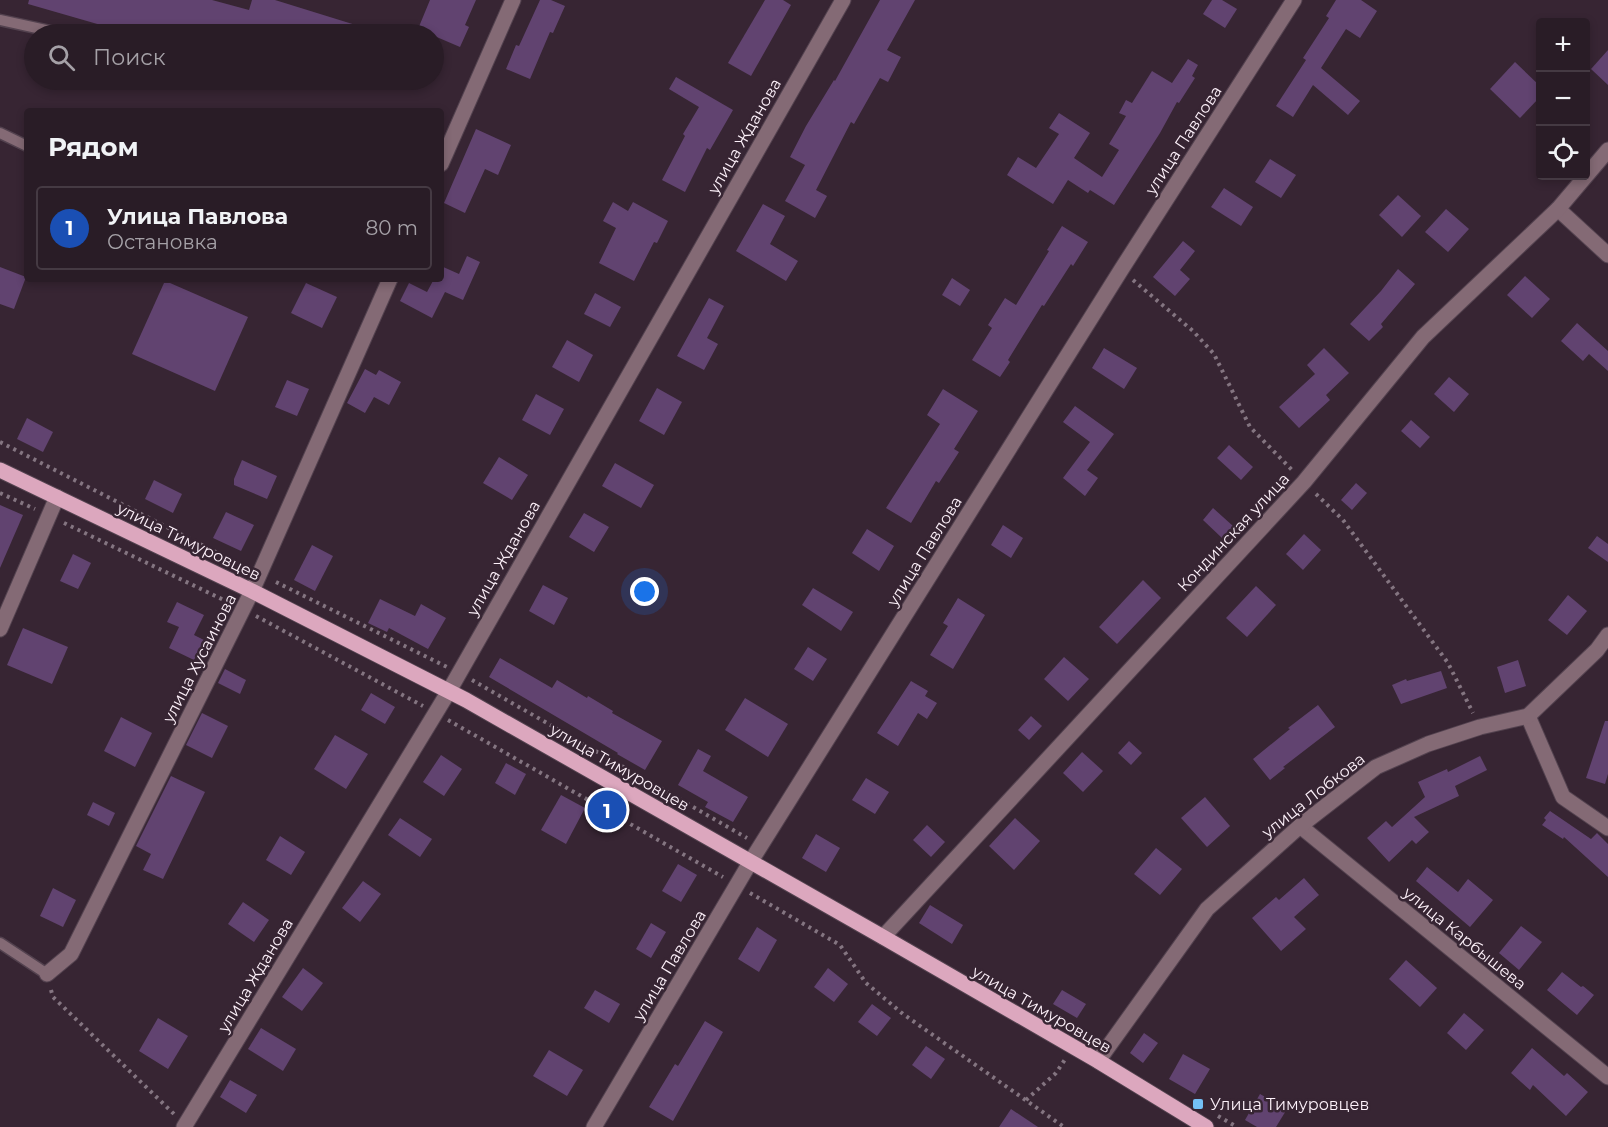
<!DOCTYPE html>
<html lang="ru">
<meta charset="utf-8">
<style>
:root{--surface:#291c26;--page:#31252e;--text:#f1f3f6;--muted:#a5a1a7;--line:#453a43;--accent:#ea580c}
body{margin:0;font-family:Montserrat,sans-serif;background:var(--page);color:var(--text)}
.controls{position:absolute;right:18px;top:18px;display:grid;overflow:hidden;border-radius:6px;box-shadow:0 3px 9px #0003}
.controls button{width:54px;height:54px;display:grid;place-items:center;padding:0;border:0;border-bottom:2px solid var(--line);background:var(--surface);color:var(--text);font:30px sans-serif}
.you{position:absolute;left:645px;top:592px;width:21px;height:21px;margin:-15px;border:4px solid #fff;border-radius:50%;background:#1a73e8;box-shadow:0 0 0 9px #1a73e833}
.badge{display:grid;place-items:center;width:39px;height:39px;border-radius:50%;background:var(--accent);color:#fff;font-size:20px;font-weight:700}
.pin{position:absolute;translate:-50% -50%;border:3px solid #fff;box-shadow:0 2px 6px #0006}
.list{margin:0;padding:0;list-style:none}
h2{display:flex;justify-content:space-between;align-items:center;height:78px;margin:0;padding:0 24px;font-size:26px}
h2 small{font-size:20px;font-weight:400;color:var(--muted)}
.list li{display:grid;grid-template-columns:39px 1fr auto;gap:18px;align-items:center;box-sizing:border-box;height:84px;margin:0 12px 12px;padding:0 12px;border:2px solid var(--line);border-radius:6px}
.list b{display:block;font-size:22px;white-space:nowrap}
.list p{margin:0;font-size:20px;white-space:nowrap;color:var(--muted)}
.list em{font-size:20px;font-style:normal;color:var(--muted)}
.icon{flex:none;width:33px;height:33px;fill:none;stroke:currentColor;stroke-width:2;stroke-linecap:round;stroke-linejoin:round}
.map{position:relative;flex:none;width:1608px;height:1127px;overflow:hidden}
.search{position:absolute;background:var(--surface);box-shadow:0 3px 9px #0003;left:24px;top:24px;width:420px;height:66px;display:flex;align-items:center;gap:15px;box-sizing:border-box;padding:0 21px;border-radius:33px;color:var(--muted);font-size:22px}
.panel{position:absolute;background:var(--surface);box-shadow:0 3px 9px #0003;left:24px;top:108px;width:420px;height:174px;border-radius:6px}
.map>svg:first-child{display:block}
.building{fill:#614370}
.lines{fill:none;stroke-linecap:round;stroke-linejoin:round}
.service-casing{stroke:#53424f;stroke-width:13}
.minor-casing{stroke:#53424f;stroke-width:17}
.primary-casing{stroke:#53424f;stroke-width:17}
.path{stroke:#847581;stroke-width:4;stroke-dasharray:3 4.5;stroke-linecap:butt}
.service{stroke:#846a75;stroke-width:10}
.minor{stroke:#846a75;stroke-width:15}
.primary{stroke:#dca7be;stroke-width:15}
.poi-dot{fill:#73c0f6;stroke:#372533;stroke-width:2}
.labels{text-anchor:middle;stroke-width:5;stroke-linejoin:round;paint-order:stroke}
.street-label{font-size:16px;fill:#fdf1fa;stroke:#372533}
.poi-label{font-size:16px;fill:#fdf1fa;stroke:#372533;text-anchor:start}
</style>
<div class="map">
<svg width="1608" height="1127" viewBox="0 0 1608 1127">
<rect width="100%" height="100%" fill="#372533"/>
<g class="building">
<path d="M 29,0 L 212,0 L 249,10 L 252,0 L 275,0 L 375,31 L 375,34 L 322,34 L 305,29 L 304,34 L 132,34 L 28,4 Z"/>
<path d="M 430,0 L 476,0 L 465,25 L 469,27 L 460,47 L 418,29 Z"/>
<path d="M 540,0 L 551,0 L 565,6 L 553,33 L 550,32 L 530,79 L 506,69 L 516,45 L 519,46 Z"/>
<path d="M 765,0 L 783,0 L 791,5 L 751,76 L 728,63 Z"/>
<path d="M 880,0 L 915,0 L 887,50 L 901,57 L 888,82 L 880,78 L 854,124 L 851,122 L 816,190 L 827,196 L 815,218 L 785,201 L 805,165 L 790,157 L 806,126 L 834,80 L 835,81 Z"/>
<path d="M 1212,0 L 1222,0 L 1237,9 L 1225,28 L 1203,14 Z"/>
<path d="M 1336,0 L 1361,0 L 1377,11 L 1360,38 L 1346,29 L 1321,68 L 1360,101 L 1348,115 L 1313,85 L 1293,117 L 1276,106 L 1306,60 L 1303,58 L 1329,18 L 1326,16 Z"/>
<path d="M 1608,50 L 1608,85 L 1591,69 Z"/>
<path d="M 1188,59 L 1198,65 L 1192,76 L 1195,78 L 1179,103 L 1177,102 L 1160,133 L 1114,205 L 1090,190 L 1088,193 L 1068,180 L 1053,204 L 1007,175 L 1018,157 L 1036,168 L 1059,134 L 1049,128 L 1059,113 L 1090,133 L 1074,158 L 1102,177 L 1119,150 L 1109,144 L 1126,116 L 1119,113 L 1126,100 L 1132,103 L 1152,71 L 1172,83 Z"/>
<path d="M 1515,62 L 1540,86 L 1540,97 L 1520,118 L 1490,89 Z"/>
<path d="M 676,77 L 733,110 L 710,150 L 707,148 L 685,192 L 662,180 L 685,136 L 683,134 L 699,107 L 669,89 Z"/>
<path d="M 476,129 L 511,145 L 498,175 L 485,169 L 465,213 L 444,203 Z"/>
<path d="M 1270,159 L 1296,175 L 1281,198 L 1255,182 Z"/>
<path d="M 1224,188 L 1253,207 L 1241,226 L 1211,207 Z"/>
<path d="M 1398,195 L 1421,216 L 1402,237 L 1379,215 Z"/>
<path d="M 613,202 L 628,211 L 633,202 L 668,221 L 657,243 L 654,242 L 634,281 L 599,263 L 616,228 L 603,221 Z"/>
<path d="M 763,204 L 785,216 L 770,244 L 798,261 L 786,281 L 736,251 Z"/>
<path d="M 1446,209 L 1469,229 L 1448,252 L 1425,232 Z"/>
<path d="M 1062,226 L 1088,242 L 1073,266 L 1071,264 L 1044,306 L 1042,305 L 1008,360 L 1010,362 L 1000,377 L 972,360 L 992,328 L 988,325 L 1005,298 L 1016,305 L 1049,251 L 1047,250 Z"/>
<path d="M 1183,241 L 1195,251 L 1180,270 L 1190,279 L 1175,296 L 1153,277 Z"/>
<path d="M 467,256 L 480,262 L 463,300 L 445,292 L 432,318 L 400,301 L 409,283 L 427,292 L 434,279 L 441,279 L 441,266 L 459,274 Z"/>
<path d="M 0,267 L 26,277 L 14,309 L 0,304 Z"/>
<path d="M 1398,269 L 1415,284 L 1381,324 L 1383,327 L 1369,341 L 1350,324 L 1381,291 Z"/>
<path d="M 1525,276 L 1550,299 L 1532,318 L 1507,295 Z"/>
<path d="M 952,278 L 970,290 L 960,306 L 942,295 Z"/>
<path d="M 164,283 L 170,283 L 248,317 L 215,391 L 132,354 Z"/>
<path d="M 306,283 L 337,297 L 322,328 L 291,313 Z"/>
<path d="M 595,293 L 621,307 L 610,327 L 584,314 Z"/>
<path d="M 709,298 L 724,306 L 707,338 L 718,344 L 704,370 L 677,356 Z"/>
<path d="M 1577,323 L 1608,351 L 1608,371 L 1589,354 L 1583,361 L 1561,341 Z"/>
<path d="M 567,340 L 593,355 L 579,382 L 552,367 Z"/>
<path d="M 1104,348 L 1137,368 L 1124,389 L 1092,368 Z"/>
<path d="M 1324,348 L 1349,373 L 1326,395 L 1330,400 L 1299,428 L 1279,407 L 1315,374 L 1307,365 Z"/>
<path d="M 365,369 L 376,375 L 379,370 L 401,382 L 389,405 L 374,397 L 365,413 L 347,403 Z"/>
<path d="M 1449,377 L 1469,394 L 1454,412 L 1434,394 Z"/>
<path d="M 287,380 L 309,389 L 297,416 L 275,407 Z"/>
<path d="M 657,388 L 682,402 L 664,435 L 639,421 Z"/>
<path d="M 943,389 L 978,411 L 954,449 L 959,452 L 939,483 L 936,481 L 911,523 L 886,508 L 940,424 L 927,415 Z"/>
<path d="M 536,394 L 564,409 L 550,435 L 522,420 Z"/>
<path d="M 1075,406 L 1114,434 L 1087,470 L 1098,478 L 1085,496 L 1063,478 L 1090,442 L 1063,422 Z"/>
<path d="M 27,418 L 53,432 L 43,452 L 17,439 Z"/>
<path d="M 1411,420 L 1430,437 L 1420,448 L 1401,431 Z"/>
<path d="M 1229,445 L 1253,467 L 1241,480 L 1217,458 Z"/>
<path d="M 499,457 L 528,475 L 512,500 L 483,483 Z"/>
<path d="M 242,460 L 277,476 L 267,499 L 234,485 L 234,479 Z"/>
<path d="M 615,463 L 654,485 L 641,508 L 602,486 Z"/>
<path d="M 154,480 L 182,494 L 173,513 L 145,499 Z"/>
<path d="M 1356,483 L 1367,493 L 1352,510 L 1341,500 Z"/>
<path d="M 0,505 L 23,515 L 0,568 Z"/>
<path d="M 1213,508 L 1233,526 L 1222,538 L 1203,520 Z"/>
<path d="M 226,512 L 254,525 L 241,551 L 213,538 Z"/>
<path d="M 584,513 L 609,527 L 594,552 L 569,537 Z"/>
<path d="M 1003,525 L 1023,538 L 1011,558 L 991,545 Z"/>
<path d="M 867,529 L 894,546 L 879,571 L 852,553 Z"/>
<path d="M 1304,534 L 1321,550 L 1303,570 L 1286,554 Z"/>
<path d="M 1597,536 L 1608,544 L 1608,562 L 1588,548 Z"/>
<path d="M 312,545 L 333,556 L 315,591 L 294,580 Z"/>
<path d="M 73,554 L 91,563 L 78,589 L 60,581 Z"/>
<path d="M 1143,580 L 1161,598 L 1117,644 L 1099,627 Z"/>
<path d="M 543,585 L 568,598 L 554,625 L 529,611 Z"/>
<path d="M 1256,586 L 1276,605 L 1247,637 L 1226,618 Z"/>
<path d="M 813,588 L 853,612 L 841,631 L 802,605 Z"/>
<path d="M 1568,595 L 1587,611 L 1567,635 L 1548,620 Z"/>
<path d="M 958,598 L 985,615 L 953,669 L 930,655 L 948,626 L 943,623 Z"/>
<path d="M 380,599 L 415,616 L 421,604 L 446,618 L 428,649 L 389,628 L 387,632 L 368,623 Z"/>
<path d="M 177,602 L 204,615 L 194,635 L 204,640 L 194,660 L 169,648 L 179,627 L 167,622 Z"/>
<path d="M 23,628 L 68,647 L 52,684 L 7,665 Z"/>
<path d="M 808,647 L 827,659 L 813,681 L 794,669 Z"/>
<path d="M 1064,657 L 1089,679 L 1068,701 L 1044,679 Z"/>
<path d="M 500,658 L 552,688 L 557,680 L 587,698 L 588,696 L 613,711 L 612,713 L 662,741 L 645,770 L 617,754 L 618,753 L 489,677 Z"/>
<path d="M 1518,660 L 1526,686 L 1505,693 L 1497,667 Z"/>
<path d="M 225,669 L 246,680 L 240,694 L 218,683 Z"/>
<path d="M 1441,671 L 1447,688 L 1401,704 L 1392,685 L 1406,679 L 1407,681 Z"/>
<path d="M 911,681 L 928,691 L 925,696 L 937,703 L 927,719 L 918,713 L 898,746 L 877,733 Z"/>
<path d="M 371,693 L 395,707 L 385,724 L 361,710 Z"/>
<path d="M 745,698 L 788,724 L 768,757 L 725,730 Z"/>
<path d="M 1318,705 L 1335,727 L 1283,767 L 1285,768 L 1270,780 L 1253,759 L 1290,729 L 1288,728 Z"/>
<path d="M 202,713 L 228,726 L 212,758 L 186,745 Z"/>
<path d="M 1031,716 L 1042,726 L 1029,740 L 1018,730 Z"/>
<path d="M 121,717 L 152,733 L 135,767 L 104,751 Z"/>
<path d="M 1605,721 L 1608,721 L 1608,774 L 1605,784 L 1586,778 Z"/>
<path d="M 335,735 L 368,754 L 346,789 L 314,769 Z"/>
<path d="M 1129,741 L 1142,753 L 1131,765 L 1118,753 Z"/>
<path d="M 698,749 L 711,756 L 703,771 L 748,797 L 733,822 L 705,807 L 708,802 L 678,785 Z"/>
<path d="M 1082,752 L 1103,771 L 1083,792 L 1063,773 Z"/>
<path d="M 441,755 L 462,769 L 444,796 L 423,782 Z"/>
<path d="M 1480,756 L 1487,770 L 1455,786 L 1459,796 L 1414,817 L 1429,832 L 1416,844 L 1412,840 L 1389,862 L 1367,838 L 1386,821 L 1392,827 L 1425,797 L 1418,782 L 1447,769 L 1448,772 Z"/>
<path d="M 506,763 L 526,774 L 515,795 L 495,783 Z"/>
<path d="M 171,776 L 205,792 L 163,879 L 143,870 L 151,854 L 136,846 Z"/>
<path d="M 866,778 L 889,792 L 875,814 L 852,800 Z"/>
<path d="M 561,795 L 585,808 L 566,844 L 541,830 Z"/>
<path d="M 1205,797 L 1230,826 L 1207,847 L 1181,818 Z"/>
<path d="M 93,802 L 115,813 L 109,826 L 87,815 Z"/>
<path d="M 1550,811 L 1591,839 L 1597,833 L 1608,844 L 1608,877 L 1564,837 L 1563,839 L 1542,825 L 1546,820 L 1544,818 Z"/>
<path d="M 400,818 L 432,839 L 420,857 L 388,835 Z"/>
<path d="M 1015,818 L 1040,841 L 1014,870 L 989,846 Z"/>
<path d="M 927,825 L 945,842 L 931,857 L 913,840 Z"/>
<path d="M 816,834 L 840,848 L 826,872 L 802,858 Z"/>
<path d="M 280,836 L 305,852 L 291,875 L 266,860 Z"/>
<path d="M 1156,848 L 1182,869 L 1160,895 L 1134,874 Z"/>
<path d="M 678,864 L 697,875 L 681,902 L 662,891 Z"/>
<path d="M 1427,867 L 1458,892 L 1468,879 L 1493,900 L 1470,927 L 1416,881 Z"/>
<path d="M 1304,878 L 1319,895 L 1294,917 L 1306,929 L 1281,951 L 1252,918 L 1276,897 L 1279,900 Z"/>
<path d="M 363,881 L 381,894 L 360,922 L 342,908 Z"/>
<path d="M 53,888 L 76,900 L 63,927 L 40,916 Z"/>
<path d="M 243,902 L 269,920 L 254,942 L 228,924 Z"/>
<path d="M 930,905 L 963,925 L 952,944 L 919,923 Z"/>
<path d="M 651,923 L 666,932 L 651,958 L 636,949 Z"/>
<path d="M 1521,926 L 1542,942 L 1519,970 L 1499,953 Z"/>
<path d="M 757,927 L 777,940 L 759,972 L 738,959 Z"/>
<path d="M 1406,960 L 1437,988 L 1420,1007 L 1389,979 Z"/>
<path d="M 303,968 L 323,983 L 302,1011 L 282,997 Z"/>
<path d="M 828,968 L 848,984 L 834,1002 L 814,987 Z"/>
<path d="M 1562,972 L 1581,987 L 1583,986 L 1594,995 L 1577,1015 L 1547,990 Z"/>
<path d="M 595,990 L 620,1004 L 609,1023 L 584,1008 Z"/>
<path d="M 1062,990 L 1086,1004 L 1077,1018 L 1053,1004 Z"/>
<path d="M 872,1004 L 891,1018 L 877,1036 L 858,1022 Z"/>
<path d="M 1464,1013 L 1484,1030 L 1466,1050 L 1447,1033 Z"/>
<path d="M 158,1018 L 188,1036 L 168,1069 L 139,1051 Z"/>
<path d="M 705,1021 L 723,1032 L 673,1121 L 649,1107 L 675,1064 L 678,1066 Z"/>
<path d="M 261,1028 L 296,1049 L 283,1071 L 248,1049 Z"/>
<path d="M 1144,1033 L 1158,1043 L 1143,1063 L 1130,1053 Z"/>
<path d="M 926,1046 L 945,1059 L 931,1079 L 912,1065 Z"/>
<path d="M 1532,1048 L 1564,1076 L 1567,1073 L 1588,1092 L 1566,1116 L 1533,1085 L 1530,1090 L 1511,1073 Z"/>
<path d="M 549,1050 L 583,1070 L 567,1096 L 533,1076 Z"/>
<path d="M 1183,1054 L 1210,1069 L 1195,1094 L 1169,1079 Z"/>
<path d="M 230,1080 L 257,1095 L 246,1113 L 220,1097 Z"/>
<path d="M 1260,1094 L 1287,1109 L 1276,1127 L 1257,1127 L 1245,1120 Z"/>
<path d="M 1011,1109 L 1038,1127 L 999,1127 Z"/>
</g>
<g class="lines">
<defs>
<g id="service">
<path d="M 0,20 L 64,34"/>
<path d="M 0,133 L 27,146"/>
<path d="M 0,943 L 47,974"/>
</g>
<g id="minor">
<path d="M 441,164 L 513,0"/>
<path d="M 1558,209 L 1608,255"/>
<path d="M 0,629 L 57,497"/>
<path d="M 1528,716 L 1563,797 L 1608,828"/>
<path d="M 1300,826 L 1608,1077"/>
<path d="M 883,937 L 1304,482 L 1423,337 L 1558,209 L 1608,150"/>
<path d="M 47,974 L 71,954 L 252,591 L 390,279"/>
<path d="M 1098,1061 L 1207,909 L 1300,826 L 1376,767 L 1428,744 L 1480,727 L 1528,716 L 1597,650 L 1608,635"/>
<path d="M 184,1127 L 449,691 L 843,0"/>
<path d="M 594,1127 L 751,861 L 1121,270 L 1294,0"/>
</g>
<path id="primary" d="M 0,470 L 252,591 L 466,700 L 883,937 L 1098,1061 L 1206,1127"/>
</defs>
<use href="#service" class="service-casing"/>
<use href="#minor" class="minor-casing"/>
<use href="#primary" class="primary-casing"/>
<g class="path">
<path d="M 1133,280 L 1193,331 L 1214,354 L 1250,427 L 1293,471"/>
<path d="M 0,442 L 245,567"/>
<path d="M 0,493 L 35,509"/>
<path d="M 1316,494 L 1343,520 L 1448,663 L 1473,713"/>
<path d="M 64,523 L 230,603"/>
<path d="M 276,582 L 447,667"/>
<path d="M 256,616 L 423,706"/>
<path d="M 472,680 L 747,838"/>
<path d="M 448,720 L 723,877"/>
<path d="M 750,893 L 840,945 L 866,983 L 903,1014 L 1064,1127"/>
<path d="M 51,990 L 53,997 L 174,1114"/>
<path d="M 1026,1100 L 1056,1073 L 1066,1058"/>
<path d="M 1218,1116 L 1237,1127"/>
</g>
<use href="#service" class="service"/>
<use href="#minor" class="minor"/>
<use href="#primary" class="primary"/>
</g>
<rect class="poi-dot" x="1192" y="1098" width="12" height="12" rx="3"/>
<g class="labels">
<g class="street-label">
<text transform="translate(744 136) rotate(-60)" y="6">улица Жданова</text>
<text transform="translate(1183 140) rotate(-57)" y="6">улица Павлова</text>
<text transform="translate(1233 532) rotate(-47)" y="6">Кондинская улица</text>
<text transform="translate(189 541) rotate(26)" y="6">улица Тимуровцев</text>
<text transform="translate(924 551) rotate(-58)" y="6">улица Павлова</text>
<text transform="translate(503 558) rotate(-60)" y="6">улица Жданова</text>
<text transform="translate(199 658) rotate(-63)" y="6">улица Хусаинова</text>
<text transform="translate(620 767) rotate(30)" y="6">улица Тимуровцев</text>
<text transform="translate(1313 795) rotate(-38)" y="6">улица Лобкова</text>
<text transform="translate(1465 938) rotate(39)" y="6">улица Карбышева</text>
<text transform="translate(669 965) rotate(-59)" y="6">улица Павлова</text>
<text transform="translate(255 975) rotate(-59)" y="6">улица Жданова</text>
<text transform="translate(1042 1009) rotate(30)" y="6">улица Тимуровцев</text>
</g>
<g class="poi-label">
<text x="1210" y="1110">Улица Тимуровцев</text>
</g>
</g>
</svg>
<div class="controls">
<button>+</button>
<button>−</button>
<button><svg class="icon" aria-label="locate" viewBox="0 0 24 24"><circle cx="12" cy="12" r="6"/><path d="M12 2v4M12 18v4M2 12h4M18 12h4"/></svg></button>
</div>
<div class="you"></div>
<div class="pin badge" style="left:607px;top:810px;background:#1a4fb4">1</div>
<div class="search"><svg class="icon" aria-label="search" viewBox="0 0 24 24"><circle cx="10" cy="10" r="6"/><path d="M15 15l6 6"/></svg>Поиск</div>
<section class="panel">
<h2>Рядом<small></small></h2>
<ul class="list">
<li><span class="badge" style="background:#1a4fb4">1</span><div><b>Улица Павлова</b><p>Остановка</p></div><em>80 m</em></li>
</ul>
</section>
</div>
